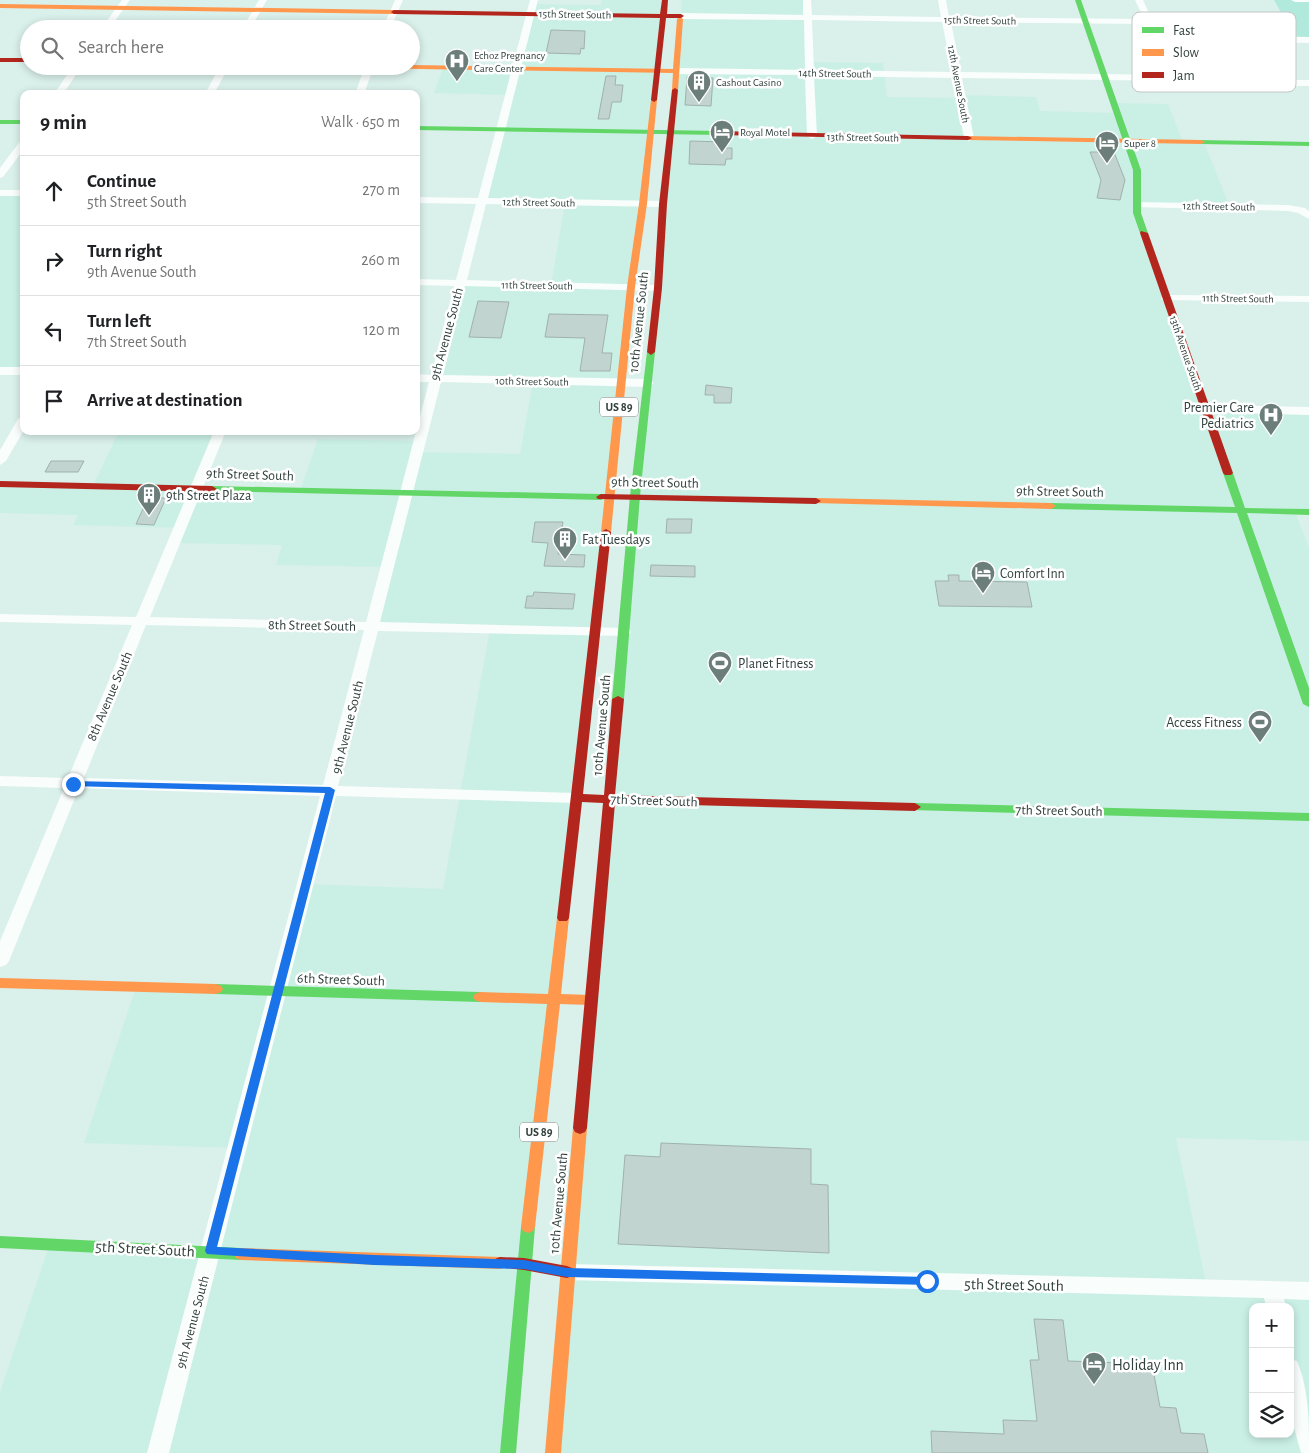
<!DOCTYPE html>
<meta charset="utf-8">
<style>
:root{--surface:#fff;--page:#f6f6f6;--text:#202124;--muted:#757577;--line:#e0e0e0}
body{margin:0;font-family:"Alegreya Sans",sans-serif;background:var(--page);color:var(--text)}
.controls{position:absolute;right:15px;bottom:15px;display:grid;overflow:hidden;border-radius:10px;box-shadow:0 2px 8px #0003}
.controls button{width:45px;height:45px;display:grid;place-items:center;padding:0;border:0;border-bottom:1px solid var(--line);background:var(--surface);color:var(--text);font:25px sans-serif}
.stop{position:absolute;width:15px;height:15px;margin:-11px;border:4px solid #1a73e8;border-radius:50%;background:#fff}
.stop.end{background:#1a73e8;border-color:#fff;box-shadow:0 1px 5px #0008}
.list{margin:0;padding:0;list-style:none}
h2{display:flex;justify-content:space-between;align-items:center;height:65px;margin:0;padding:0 20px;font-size:21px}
h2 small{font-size:16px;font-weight:400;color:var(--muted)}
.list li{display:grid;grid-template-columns:32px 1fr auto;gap:15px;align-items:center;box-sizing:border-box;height:70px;padding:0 20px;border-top:1px solid var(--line)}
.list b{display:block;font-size:19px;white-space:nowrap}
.list p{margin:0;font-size:16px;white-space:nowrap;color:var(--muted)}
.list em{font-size:16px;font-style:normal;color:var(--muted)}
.icon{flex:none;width:28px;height:28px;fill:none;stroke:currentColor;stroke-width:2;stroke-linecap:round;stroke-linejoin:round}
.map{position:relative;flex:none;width:1309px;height:1453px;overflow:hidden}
.search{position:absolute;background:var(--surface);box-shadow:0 2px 8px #0003;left:20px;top:20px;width:400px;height:55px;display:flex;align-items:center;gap:12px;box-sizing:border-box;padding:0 18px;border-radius:28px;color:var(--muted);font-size:19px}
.panel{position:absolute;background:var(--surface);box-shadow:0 2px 8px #0003;left:20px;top:90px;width:400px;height:345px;border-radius:10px}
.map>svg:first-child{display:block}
.built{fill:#caf0e6;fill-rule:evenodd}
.green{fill:#b2e9dd}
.building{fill:#c2d4d0;stroke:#a0b1ac}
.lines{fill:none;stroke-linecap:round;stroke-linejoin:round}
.street{fill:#f9fdfc;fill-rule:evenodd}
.fast{fill:#63d668;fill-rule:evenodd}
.slow{fill:#ff974d;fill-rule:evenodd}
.jam{fill:#b3261e;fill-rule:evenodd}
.route{fill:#1a73e8}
.labels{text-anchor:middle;stroke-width:5;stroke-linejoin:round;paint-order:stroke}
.far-street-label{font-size:11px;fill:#30403c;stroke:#fff}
.far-poi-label{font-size:11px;fill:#30403c;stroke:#fff;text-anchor:start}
.shield{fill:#fff;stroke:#6e7976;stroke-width:1}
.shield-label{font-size:12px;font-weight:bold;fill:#30403c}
.street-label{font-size:14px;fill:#30403c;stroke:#fff}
.poi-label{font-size:14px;fill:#30403c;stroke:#fff;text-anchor:start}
.near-street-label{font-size:16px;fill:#30403c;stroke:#fff}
.near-poi-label{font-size:16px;fill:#30403c;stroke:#fff;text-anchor:start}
.key{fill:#fff;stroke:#c1c6c4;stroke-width:1}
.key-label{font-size:14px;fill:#30403c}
</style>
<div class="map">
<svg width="1309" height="1453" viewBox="0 0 1309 1453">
<rect width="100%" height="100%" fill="#daf0ea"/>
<g class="built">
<path d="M 602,0 L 665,0 L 508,1453 L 0,1453 L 0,1392 L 50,1243 L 212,1246 L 237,1148 L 84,1143 L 136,987 L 278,992 L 306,884 L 443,889 L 490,629 L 372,626 L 387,567 L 276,565 L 282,545 L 173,543 L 179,528 L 73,525 L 78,515 L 0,513 L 0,484 L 93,486 L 119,431 L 220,431 L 196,487 L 300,491 L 318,439 L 419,441 L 417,452 L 520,454 L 533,381 L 434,378 L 460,283 L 551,285 L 565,203 L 482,201 L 509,95 L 434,93 L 443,68 L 516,68 L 533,4 L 601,5 Z"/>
<path d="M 682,0 L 807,0 L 810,62 L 883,63 L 887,97 L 961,98 L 961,95 L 1036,97 L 1040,111 L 1117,113 L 1114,103 L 1168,104 L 1183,142 L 1204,142 L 1230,207 L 1137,205 L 1206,409 L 1309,411 L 1309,512 L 1295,512 L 1309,548 L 1309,1141 L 1176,1138 L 1207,1288 L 1309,1291 L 1309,1453 L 553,1453 ZM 1253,1307 L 1290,1307 L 1290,1434 L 1253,1434 Z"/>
<path d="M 0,193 L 24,193 L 24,371 L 0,370 Z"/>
</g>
<path class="green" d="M 1274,0 L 1309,0 L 1309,40 L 1297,40 Z"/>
<g class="building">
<path d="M 551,30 L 585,31 L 584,49 L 581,48 L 580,54 L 546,53 Z"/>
<path d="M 606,76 L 616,76 L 615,85 L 623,85 L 621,102 L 612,102 L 609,119 L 598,119 Z"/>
<path d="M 687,77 L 713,78 L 711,106 L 685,105 Z"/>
<path d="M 690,141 L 726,142 L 726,148 L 732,148 L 732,159 L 726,159 L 725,165 L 689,164 Z"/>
<path d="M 1090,152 L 1114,152 L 1125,180 L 1120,200 L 1097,198 L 1101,180 Z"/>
<path d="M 478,301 L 509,302 L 501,338 L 469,337 Z"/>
<path d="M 549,314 L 608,315 L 602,353 L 612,353 L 610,371 L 580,371 L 585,338 L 545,337 Z"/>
<path d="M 706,385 L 732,388 L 731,403 L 714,403 L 714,395 L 705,395 Z"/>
<path d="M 51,461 L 84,461 L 78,472 L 45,472 Z"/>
<path d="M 148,498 L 166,498 L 154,525 L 136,524 Z"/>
<path d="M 667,519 L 692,519 L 691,533 L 666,533 Z"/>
<path d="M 535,522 L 563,522 L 558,554 L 585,555 L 584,567 L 544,566 L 548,543 L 532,542 Z"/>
<path d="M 651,565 L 695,566 L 695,577 L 650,576 Z"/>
<path d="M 948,575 L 959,575 L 959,581 L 1027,582 L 1032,607 L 939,606 L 935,581 L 949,581 Z"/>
<path d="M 534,592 L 575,594 L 573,609 L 525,608 L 527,596 L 533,596 Z"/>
<path d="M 661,1143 L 811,1149 L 811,1184 L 828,1185 L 829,1253 L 618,1244 L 625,1155 L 660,1157 Z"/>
<path d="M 1034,1319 L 1063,1320 L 1068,1361 L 1152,1364 L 1160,1407 L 1176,1408 L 1181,1433 L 1204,1434 L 1208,1453 L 932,1453 L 931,1431 L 1004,1434 L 1003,1420 L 1037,1421 L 1030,1360 L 1039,1360 Z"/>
</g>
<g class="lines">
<g class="street">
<path d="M 122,0 L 130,0 L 109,29 L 101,29 Z"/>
<path d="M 259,0 L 267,0 L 250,29 L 242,29 Z"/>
<path d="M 395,0 L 403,0 L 390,29 L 382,29 Z"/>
<path d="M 530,0 L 538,0 L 488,198 L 663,201 L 668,204 L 663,207 L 486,204 L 467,280 L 658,285 L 663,288 L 658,291 L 465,286 L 443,375 L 648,379 L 654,383 L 648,387 L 441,382 L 380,622 L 624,628 L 629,629 L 631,632 L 629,635 L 624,636 L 378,631 L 338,786 L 576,793 L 582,794 L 584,798 L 582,802 L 576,803 L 336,796 L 169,1453 L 147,1453 L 320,796 L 79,788 L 9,961 L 6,965 L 0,967 L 0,941 L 64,788 L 0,786 L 0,776 L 68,778 L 132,625 L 0,622 L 0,614 L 136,617 L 214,431 L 226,431 L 150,617 L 366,622 L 429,382 L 416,382 L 416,374 L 431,375 L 454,286 L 416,285 L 416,279 L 456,280 L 476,204 L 416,203 L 416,197 L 478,198 ZM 146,625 L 364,630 L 323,785 L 84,778 Z"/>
<path d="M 803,0 L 811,0 L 812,15 L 941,17 L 938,0 L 946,0 L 949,17 L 1144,19 L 1135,0 L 1143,0 L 1159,34 L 1309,37 L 1309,43 L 1162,40 L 1179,76 L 1195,79 L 1309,80 L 1309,86 L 1195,85 L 1175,81 L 962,78 L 974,138 L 969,141 L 964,138 L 953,78 L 814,76 L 817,136 L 812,139 L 807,136 L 805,75 L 677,74 L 673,71 L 677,68 L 805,70 L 804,20 L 681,19 L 677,16 L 681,13 L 803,15 ZM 812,20 L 942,22 L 952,72 L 814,70 ZM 951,22 L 1146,24 L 1169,75 L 961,72 Z"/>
<path d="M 1291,0 L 1309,0 L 1309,2 L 1295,2 Z"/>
<path d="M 73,66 L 82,66 L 63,94 L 54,94 Z"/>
<path d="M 220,66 L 229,66 L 214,94 L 205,94 Z"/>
<path d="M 365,66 L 374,66 L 364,94 L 355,94 Z"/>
<path d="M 24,139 L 24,149 L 3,177 L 0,178 L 0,168 L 21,140 Z"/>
<rect x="0" y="190" width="24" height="6"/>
<path d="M 1137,202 L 1288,205 L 1305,208 L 1309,211 L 1309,219 L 1298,213 L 1288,211 L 1133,207 L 1133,203 Z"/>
<path d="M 1166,295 L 1309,296 L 1309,302 L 1162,300 L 1161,298 Z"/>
<rect x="0" y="367" width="24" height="8"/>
<path d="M 1205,405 L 1309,407 L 1309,415 L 1201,412 L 1199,409 L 1201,406 Z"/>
<path d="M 24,415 L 24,430 L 6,461 L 0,465 L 0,450 L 18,419 Z"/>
<path d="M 568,1264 L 1309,1282 L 1309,1300 L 1284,1299 L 1286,1307 L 1266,1307 L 1264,1298 L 568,1280 L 561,1278 L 558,1272 L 561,1266 Z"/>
<path d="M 1290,1359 L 1297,1361 C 1309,1390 1309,1422 1309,1453 L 1301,1453 L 1290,1413 Z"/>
</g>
<g class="fast">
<path d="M 1075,0 L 1081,0 L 1141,170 L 1141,213 L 1148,233 L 1147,235 L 1140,233 L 1133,213 L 1133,170 Z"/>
<rect x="0" y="120" width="24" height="4"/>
<path d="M 416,126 L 720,131 L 724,133 L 720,135 L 416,130 Z"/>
<path d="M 1198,140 L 1309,142 L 1309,146 L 1201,144 L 1198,144 Z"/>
<path d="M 651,349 L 655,352 L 640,496 L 624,699 L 618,702 L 612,699 L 630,496 L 647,352 Z"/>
<path d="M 1228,470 L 1233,473 L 1245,508 L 1309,509 L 1309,515 L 1247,513 L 1309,688 L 1309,707 L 1303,704 L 1237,513 L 1051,509 L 1046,506 L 1051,503 L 1235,507 L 1223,473 Z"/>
<path d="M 212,486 L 601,494 L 606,497 L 601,500 L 209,491 L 209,487 Z"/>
<path d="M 915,803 L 1309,813 L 1309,821 L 911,810 L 909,807 Z"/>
<path d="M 216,984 L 480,992 L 485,994 L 487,997 L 485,1000 L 480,1002 L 216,994 L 211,992 L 209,989 L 211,986 Z"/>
<path d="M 528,1221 L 533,1223 L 535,1227 L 516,1453 L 500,1453 L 521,1227 L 523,1223 Z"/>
<path d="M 0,1236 L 241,1248 L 246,1250 L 248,1254 L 246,1258 L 241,1260 L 0,1248 Z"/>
</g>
<g class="slow">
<path d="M 0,4 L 394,10 L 397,12 L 394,14 L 0,8 Z"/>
<path d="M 680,17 L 683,19 L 678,90 L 675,92 L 672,90 L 673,73 L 360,68 L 357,66 L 411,66 L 411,65 L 673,69 L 677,19 Z"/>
<path d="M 654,98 L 657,100 L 647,204 L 635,287 L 611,532 L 606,535 L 601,532 L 627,287 L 639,204 L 651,100 Z"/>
<path d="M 965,136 L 1201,140 L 1205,142 L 1201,144 L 968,140 L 965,140 Z"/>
<path d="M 816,498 L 1051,503 L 1056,506 L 1051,509 L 813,503 L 811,501 L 813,499 Z"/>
<path d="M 563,914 L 567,915 L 569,918 L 561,994 L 591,995 L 596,997 L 598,1000 L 596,1003 L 591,1005 L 560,1004 L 535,1227 L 533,1231 L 528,1233 L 523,1231 L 521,1227 L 547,1004 L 480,1002 L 475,1000 L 473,997 L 475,994 L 480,992 L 548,994 L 557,918 L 559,915 Z"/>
<path d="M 0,978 L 216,984 L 221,986 L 223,989 L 221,992 L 216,994 L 0,988 Z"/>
<path d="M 580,1122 L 585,1124 L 587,1128 L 561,1453 L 545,1453 L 573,1128 L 575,1124 Z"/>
<path d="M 241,1248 L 500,1257 L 505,1259 L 508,1263 L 505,1267 L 500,1269 L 241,1260 L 236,1258 L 234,1254 L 236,1250 Z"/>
</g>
<g class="jam">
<path d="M 662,0 L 668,0 L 667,14 L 681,14 L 684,16 L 681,18 L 666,18 L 657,100 L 654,102 L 651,100 L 660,18 L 394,14 L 391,12 L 394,10 L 660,14 Z"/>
<rect x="0" y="58" width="29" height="4"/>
<path d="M 675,88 L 678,90 L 667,204 L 662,288 L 655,352 L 651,355 L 647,352 L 654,288 L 659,204 L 672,90 Z"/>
<path d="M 717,131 L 968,136 L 972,138 L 968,140 L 720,135 L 717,135 Z"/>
<path d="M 1141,231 L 1148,233 L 1233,473 L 1231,475 L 1225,475 L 1223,473 L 1140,233 Z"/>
<path d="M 0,481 L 212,486 L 217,489 L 212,492 L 0,487 Z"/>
<path d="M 601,494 L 816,498 L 821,501 L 816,504 L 598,499 L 596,497 Z"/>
<path d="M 606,529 L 611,532 L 583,794 L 604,795 L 612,699 L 618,696 L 624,699 L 615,795 L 915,803 L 921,807 L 915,811 L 615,803 L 587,1128 L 585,1132 L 580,1134 L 575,1132 L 573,1128 L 603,803 L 582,802 L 569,918 L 567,921 L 559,921 L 557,918 L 601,532 Z"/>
<path d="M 500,1257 L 524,1258 L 567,1266 L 572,1268 L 575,1272 L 572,1276 L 567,1278 L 524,1270 L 495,1267 L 492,1263 L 495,1259 Z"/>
</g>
</g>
<path class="route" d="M 73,781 L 330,787 L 335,790 L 217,1247 L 374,1255 L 524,1260 L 567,1268 L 927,1277 L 933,1281 L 931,1285 L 567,1277 L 524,1269 L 374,1265 L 207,1254 L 205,1251 L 325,793 L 70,786 L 69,784 Z"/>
<defs>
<symbol id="hospital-pin" viewBox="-11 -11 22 30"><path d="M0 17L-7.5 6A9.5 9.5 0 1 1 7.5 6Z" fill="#6c7e79" stroke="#fff"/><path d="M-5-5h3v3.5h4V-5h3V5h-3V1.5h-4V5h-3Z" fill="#fff"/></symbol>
<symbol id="building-pin" viewBox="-11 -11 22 30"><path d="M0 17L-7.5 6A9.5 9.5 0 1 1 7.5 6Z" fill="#6c7e79" stroke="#fff"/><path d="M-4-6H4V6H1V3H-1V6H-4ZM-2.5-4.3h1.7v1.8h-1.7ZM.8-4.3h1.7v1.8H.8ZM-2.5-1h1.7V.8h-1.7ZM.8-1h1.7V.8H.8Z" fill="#fff"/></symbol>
<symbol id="hotel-pin" viewBox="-11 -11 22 30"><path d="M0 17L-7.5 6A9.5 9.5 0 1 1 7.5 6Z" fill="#6c7e79" stroke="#fff"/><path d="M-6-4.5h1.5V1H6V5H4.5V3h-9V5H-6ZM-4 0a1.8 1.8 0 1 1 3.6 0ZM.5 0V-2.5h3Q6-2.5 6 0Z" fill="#fff"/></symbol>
<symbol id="stadium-pin" viewBox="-11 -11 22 30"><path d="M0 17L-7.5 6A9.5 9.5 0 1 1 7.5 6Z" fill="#6c7e79" stroke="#fff"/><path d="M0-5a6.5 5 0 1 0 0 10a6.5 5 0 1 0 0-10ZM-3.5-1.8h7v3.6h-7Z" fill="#fff"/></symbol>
</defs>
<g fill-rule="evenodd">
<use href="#hospital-pin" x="443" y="47" width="28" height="38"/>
<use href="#building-pin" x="685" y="68" width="28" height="38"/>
<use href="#hotel-pin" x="708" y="118" width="28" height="38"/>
<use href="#hotel-pin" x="1093" y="129" width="28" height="38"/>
<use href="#hospital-pin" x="1257" y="401" width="28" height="38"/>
<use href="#building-pin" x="135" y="481" width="28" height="38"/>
<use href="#building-pin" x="551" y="525" width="28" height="38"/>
<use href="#hotel-pin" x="969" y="559" width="28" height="38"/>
<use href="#stadium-pin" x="706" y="649" width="28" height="38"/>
<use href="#stadium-pin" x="1246" y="708" width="28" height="38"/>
<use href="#hotel-pin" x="1080" y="1350" width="28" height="38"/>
</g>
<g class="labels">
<g class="far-street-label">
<text transform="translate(575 14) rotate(1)" y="4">15th Street South</text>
<text transform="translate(980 20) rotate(1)" y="4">15th Street South</text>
<text transform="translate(835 73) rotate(1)" y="4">14th Street South</text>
<text transform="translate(959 84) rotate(79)" y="4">12th Avenue South</text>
<text transform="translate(863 137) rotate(1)" y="4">13th Street South</text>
<text transform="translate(539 202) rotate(1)" y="4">12th Street South</text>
<text transform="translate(1219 206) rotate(1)" y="4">12th Street South</text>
<text transform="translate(537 285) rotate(1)" y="4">11th Street South</text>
<text transform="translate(1238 298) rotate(1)" y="4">11th Street South</text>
<text transform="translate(1186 353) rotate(71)" y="4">13th Avenue South</text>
<text transform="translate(532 381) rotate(1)" y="4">10th Street South</text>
</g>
<g class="far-poi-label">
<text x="474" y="59">Echoz Pregnancy<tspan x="474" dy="13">Care Center</tspan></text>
<text x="716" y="86">Cashout Casino</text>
<text x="740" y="136">Royal Motel</text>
<text x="1124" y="147">Super 8</text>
</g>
<g class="shield">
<rect x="600" y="397.5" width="38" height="19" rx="4"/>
<rect x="520" y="1122.5" width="38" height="19" rx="4"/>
</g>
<g class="shield-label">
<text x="619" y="411">US 89</text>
<text x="539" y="1136">US 89</text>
</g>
<g class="street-label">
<text transform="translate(638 322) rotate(-84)" y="5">10th Avenue South</text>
<text transform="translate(446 334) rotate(-75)" y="5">9th Avenue South</text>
<text transform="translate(250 474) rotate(2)" y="5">9th Street South</text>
<text transform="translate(655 482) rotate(1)" y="5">9th Street South</text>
<text transform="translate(1060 491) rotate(1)" y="5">9th Street South</text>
<text transform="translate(312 625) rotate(1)" y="5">8th Street South</text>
<text transform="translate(109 696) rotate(-67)" y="5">8th Avenue South</text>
<text transform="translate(601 725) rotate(-85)" y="5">10th Avenue South</text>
<text transform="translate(347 727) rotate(-76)" y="5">9th Avenue South</text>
<text transform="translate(654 800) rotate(2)" y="5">7th Street South</text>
<text transform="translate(1059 810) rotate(1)" y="5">7th Street South</text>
<text transform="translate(341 979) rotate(2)" y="5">6th Street South</text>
<text transform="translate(558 1203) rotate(-85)" y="5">10th Avenue South</text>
<text transform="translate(192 1322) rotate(-75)" y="5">9th Avenue South</text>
</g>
<g class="poi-label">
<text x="1254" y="412" text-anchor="end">Premier Care<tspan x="1254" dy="16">Pediatrics</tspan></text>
<text x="166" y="500">9th Street Plaza</text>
<text x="582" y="544">Fat Tuesdays</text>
<text x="1000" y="578">Comfort Inn</text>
<text x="738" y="668">Planet Fitness</text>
<text x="1242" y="727" text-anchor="end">Access Fitness</text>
</g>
<g class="near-street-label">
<text transform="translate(145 1248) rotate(3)" y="6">5th Street South</text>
<text transform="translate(1014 1284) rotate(1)" y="6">5th Street South</text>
</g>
<g class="near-poi-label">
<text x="1112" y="1370">Holiday Inn</text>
</g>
</g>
<rect x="1132" y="12" width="164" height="80" rx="8" class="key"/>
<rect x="1142" y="27" width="22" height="6" fill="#63d668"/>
<rect x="1142" y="49" width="22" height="7" fill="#ff974d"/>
<rect x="1142" y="72" width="22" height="6" fill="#b3261e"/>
<g class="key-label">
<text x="1173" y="35">Fast</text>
<text x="1173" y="57">Slow</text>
<text x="1173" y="80">Jam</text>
</g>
</svg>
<div class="controls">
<button>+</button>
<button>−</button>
<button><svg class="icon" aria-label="layers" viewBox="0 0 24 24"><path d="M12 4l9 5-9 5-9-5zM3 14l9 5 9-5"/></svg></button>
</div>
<div class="stop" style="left:927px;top:1281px"></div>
<div class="stop end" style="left:73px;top:784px"></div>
<div class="search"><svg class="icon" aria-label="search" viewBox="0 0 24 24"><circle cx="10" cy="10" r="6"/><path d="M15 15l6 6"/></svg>Search here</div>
<section class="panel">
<h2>9 min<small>Walk · 650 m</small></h2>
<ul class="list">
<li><svg class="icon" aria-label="ahead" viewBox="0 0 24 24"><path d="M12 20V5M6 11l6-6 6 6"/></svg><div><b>Continue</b><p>5th Street South</p></div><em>270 m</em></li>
<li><svg class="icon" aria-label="right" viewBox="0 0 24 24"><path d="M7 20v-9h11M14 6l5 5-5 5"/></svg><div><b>Turn right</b><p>9th Avenue South</p></div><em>260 m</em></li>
<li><svg class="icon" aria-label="left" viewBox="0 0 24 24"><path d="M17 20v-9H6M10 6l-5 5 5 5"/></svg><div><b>Turn left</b><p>7th Street South</p></div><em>120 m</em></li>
<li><svg class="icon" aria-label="arrive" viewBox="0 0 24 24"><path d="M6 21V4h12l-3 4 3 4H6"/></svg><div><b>Arrive at destination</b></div></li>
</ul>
</section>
</div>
